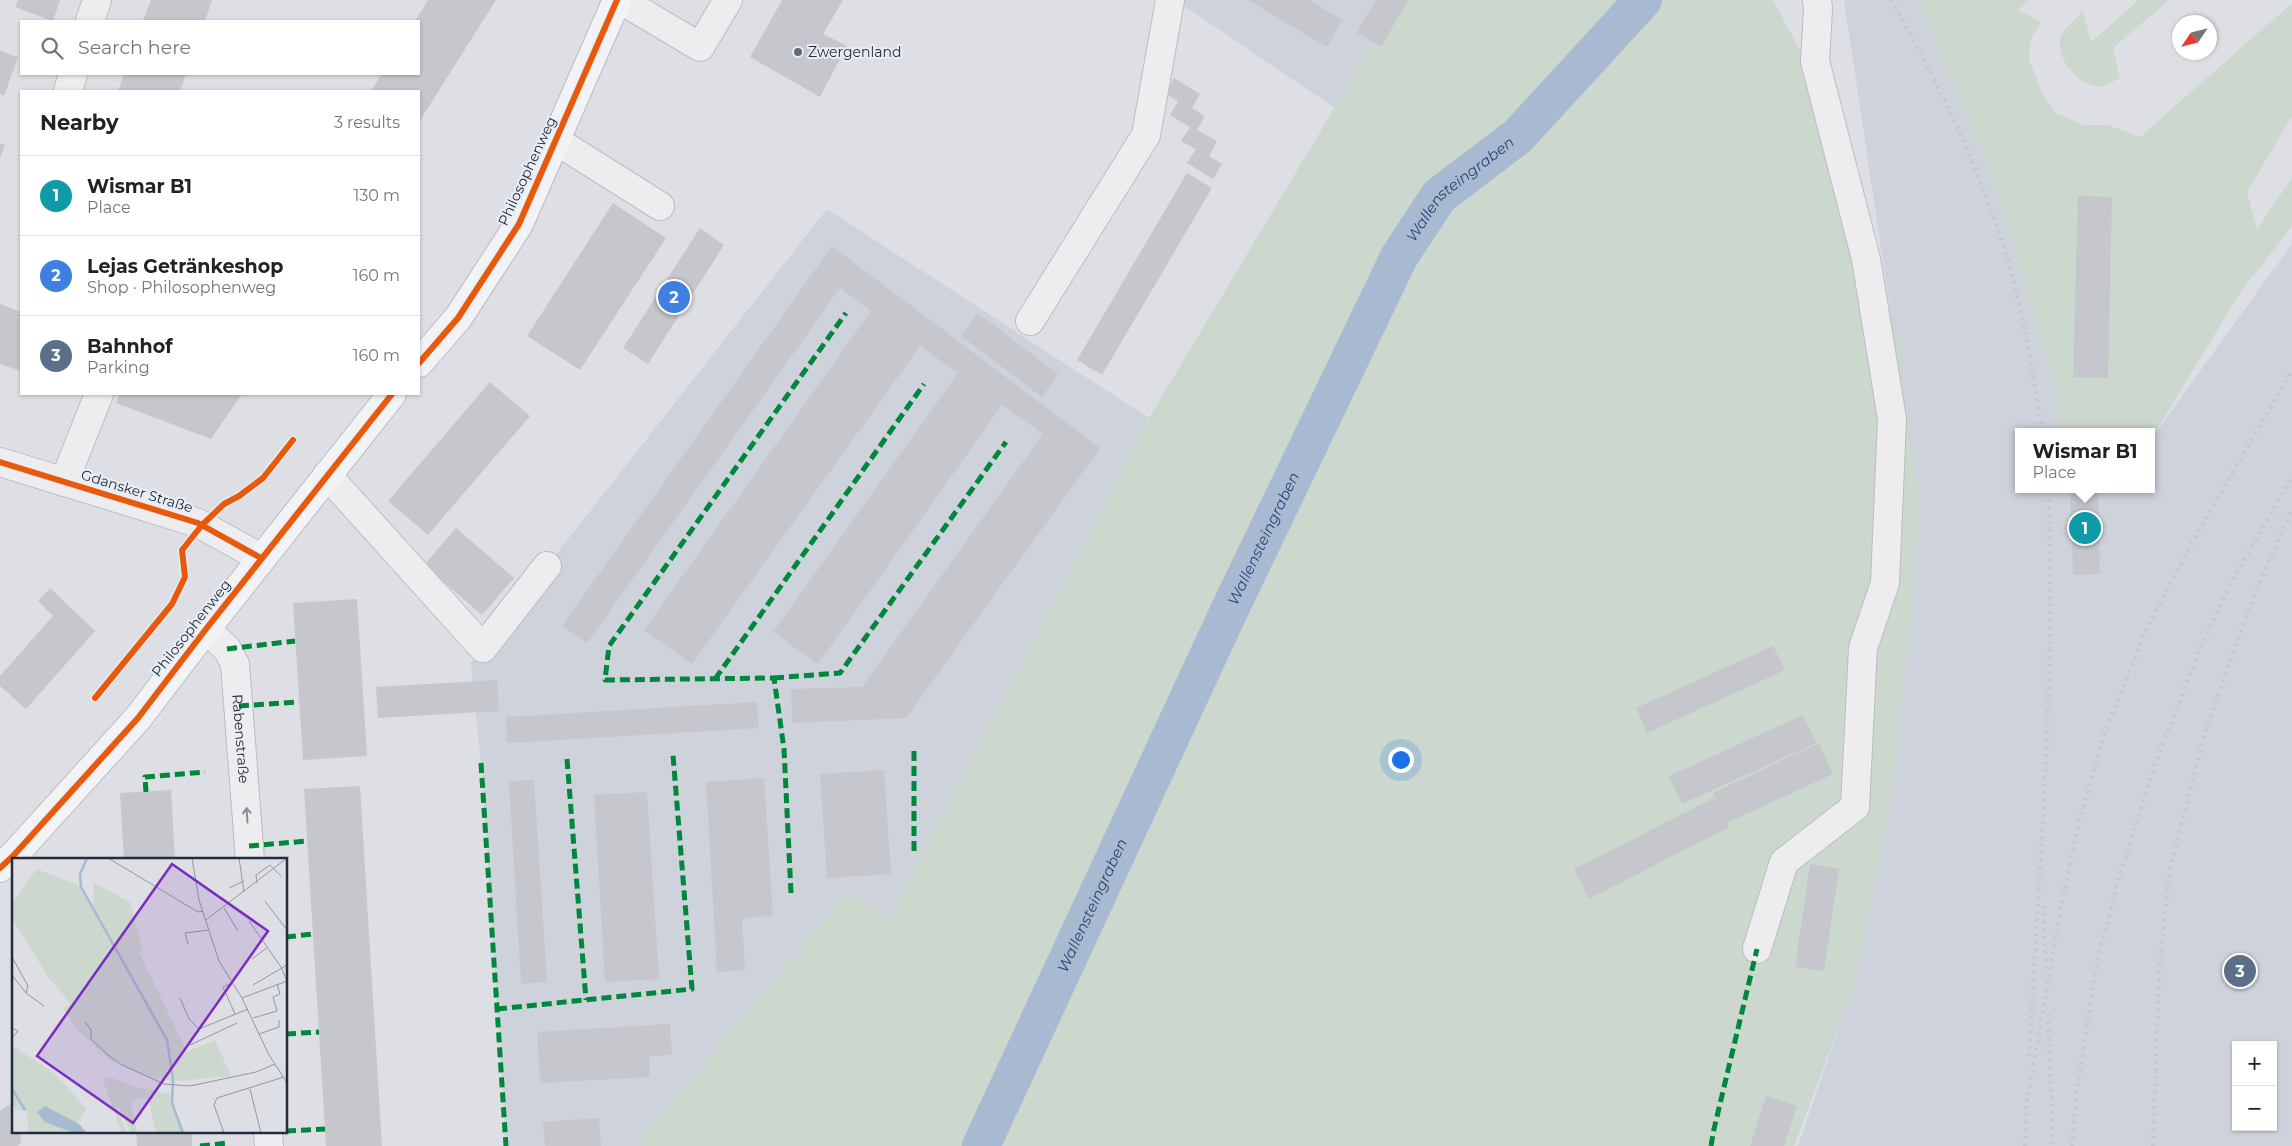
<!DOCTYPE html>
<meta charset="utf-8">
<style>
:root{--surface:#fff;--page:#f2f2f2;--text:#222;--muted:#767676;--line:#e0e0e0;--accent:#db2777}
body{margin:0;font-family:Montserrat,sans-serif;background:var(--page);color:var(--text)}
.controls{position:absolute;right:15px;bottom:15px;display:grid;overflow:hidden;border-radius:0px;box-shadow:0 1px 4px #0004}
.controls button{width:45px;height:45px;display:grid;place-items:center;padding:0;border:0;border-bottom:1px solid var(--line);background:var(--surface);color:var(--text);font:25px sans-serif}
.compass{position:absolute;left:2172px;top:15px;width:45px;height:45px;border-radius:50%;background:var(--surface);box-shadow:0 1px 4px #0004;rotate:235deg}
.you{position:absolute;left:1400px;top:759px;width:18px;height:18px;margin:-12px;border:4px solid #fff;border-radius:50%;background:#1a73e8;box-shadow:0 0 0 8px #1a73e833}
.badge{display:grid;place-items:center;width:32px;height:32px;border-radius:50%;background:var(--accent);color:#fff;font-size:16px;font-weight:700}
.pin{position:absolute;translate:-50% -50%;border:2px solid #fff;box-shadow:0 1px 5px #0006}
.popup{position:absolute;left:2015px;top:428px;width:140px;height:65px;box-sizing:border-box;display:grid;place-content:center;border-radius:0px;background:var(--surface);filter:drop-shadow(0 1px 4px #0005);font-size:16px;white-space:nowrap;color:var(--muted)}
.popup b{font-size:19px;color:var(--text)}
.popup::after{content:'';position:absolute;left:50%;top:100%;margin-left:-10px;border:10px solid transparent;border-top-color:var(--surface)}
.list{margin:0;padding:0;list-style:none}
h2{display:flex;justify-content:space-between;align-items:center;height:65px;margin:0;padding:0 20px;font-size:21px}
h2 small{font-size:16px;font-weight:400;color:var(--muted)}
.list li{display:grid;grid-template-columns:32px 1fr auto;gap:15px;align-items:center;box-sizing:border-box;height:80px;padding:0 20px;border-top:1px solid var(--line)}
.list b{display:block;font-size:19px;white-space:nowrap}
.list p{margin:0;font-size:16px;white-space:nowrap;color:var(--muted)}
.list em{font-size:16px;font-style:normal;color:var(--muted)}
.icon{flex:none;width:28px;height:28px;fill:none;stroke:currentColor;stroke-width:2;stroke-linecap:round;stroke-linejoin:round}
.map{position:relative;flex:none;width:2292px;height:1146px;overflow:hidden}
.search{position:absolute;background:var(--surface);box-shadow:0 1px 4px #0004;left:20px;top:20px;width:400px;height:55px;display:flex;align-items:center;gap:12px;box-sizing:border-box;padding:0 18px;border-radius:0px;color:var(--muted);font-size:19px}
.panel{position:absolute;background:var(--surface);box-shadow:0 1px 4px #0004;left:20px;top:90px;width:400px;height:305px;border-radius:0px}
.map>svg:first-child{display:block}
.built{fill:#ced2db;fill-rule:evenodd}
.green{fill:#ccd7cd}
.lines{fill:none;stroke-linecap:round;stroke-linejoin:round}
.canal{stroke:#a8b9d2;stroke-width:38}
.building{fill:#c5c7cc}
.minor-casing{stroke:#bbbdc2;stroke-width:30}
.major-casing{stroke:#b9bcc1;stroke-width:30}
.minor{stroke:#ededf0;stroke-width:28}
.major{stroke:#f2f3f4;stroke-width:28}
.rail{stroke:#c6c7cb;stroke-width:4;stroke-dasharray:2.5 5;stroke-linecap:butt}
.quiet{stroke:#00873e;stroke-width:5;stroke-dasharray:10 5;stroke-linecap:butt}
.cycleway-casing{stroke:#e9edf4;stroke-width:9}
.cycleway{stroke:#e8590c;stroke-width:6}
.oneway{stroke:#888c97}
.poi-dot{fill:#646a78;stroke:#e9edf4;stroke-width:2}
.labels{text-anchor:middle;stroke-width:4;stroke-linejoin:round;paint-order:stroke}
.poi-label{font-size:14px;fill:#232b3e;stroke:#e9edf4;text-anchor:start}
.street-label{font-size:14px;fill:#232b3e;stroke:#e9edf4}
.water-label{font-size:15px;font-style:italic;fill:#2a4675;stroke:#e9edf4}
.inset-river{fill:none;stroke:#a8b9d2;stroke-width:2.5}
.inset-road{fill:none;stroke:#9397a2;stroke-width:1}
.view{fill:#7b2cbf;fill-opacity:0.15;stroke:#7b2cbf;stroke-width:2.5}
.inset-edge{fill:none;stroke:#232b3e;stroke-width:2.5}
</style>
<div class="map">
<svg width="2292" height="1146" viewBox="0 0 2292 1146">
<rect width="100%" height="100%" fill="#dddfe4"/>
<g class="built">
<path d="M 1175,0 L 1399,0 L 1335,108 Z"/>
<path d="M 1844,0 L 1919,0 L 1991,176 L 2059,395 L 2060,432 L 2019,432 L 2019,489 L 2151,489 L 2151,439 L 2292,244 L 2292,1146 L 1798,1146 L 1845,1010 L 1794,1146 L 1920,510 ZM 2236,1045 L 2273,1045 L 2273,1127 L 2236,1127 Z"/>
<path d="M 827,209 L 1149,418 L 889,919 L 847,893 L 635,1146 L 506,1146 L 481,763 L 471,663 Z"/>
</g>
<g class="green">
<path d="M 1399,0 L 1773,0 L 1816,80 L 1898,337 L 1920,510 L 1909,634 L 1891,796 L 1855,980 L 1794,1146 L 635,1146 L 847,893 L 889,919 L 1149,418 Z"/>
<path d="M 1919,0 L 2029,0 L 2018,10 L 2041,22 L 2030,41 L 2029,60 L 2044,97 L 2056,113 L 2084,125 L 2108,125 L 2140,137 L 2292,3 L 2292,116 L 2247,192 L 2257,229 L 2292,178 L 2292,226 L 2240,293 L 2151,439 L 2151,432 L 2060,432 L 2059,395 L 1991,176 Z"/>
<path d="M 2139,0 L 2169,0 L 2113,48 L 2120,78 C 2115,80 2108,85 2103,86 C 2082,90 2053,57 2061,37 C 2065,27 2076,19 2083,11 L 2091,42 Z"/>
</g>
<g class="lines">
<path class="canal" id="s1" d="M 981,1146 L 1228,613 L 1399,257 L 1439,196 L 1518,136 L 1643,0"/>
</g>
<g class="building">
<path d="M 18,0 L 60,0 L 53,21 L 15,7 Z"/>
<path d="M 151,0 L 212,0 L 205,21 L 143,21 Z"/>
<path d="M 428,0 L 496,0 L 419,122 L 419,91 L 371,91 L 382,74 L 419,74 L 419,21 L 415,21 Z"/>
<path d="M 782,0 L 843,0 L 823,34 L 847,46 L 820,97 L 750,57 Z"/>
<path d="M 1248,0 L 1309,0 L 1342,20 L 1327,47 Z"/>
<path d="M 1376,0 L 1408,0 L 1381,47 L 1357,33 Z"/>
<path d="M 0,51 L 18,57 L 4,96 L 0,94 Z"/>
<path d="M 124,74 L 186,74 L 180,91 L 118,91 Z"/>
<path d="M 1174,78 L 1200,94 L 1192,108 L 1205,116 L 1197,130 L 1217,141 L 1209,156 L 1222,164 L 1213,179 L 1187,163 L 1196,149 L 1181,141 L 1190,127 L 1170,115 L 1178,101 L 1165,94 Z"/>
<path d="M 0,143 L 5,145 L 0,158 Z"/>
<path d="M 1187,173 L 1212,188 L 1102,375 L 1077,360 Z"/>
<path d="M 2078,196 L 2112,197 L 2108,378 L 2073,377 Z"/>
<path d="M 613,203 L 666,238 L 580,370 L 527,336 Z"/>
<path d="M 700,228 L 724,245 L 648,364 L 623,348 Z"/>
<path d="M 832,246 L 1100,448 L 906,718 L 792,723 L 791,689 L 862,687 L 1043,434 L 1002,405 L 818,664 L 773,632 L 958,373 L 920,346 L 692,664 L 644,630 L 871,311 L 840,288 L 587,643 L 562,626 Z"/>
<path d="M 0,304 L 21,312 L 21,371 L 0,364 Z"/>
<path d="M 978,313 L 1058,374 L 1042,397 L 961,336 Z"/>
<path d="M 490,382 L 530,416 L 428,535 L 388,501 Z"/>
<path d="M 120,394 L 242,394 L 211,439 L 116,403 Z"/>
<path d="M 2070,489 L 2098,489 L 2100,574 L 2073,575 Z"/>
<path d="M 456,528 L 514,578 L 482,615 L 424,565 Z"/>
<path d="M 50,588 L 95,631 L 26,709 L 0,686 L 0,676 L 53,616 L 38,601 Z"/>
<path d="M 357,599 L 367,756 L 303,760 L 293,603 Z"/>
<path d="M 1773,646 L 1785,670 L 1647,733 L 1636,708 Z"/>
<path d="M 497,680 L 499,711 L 378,718 L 376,687 Z"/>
<path d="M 757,702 L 759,728 L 507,743 L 506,717 Z"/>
<path d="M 1803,715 L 1816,743 L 1682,804 L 1669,776 Z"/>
<path d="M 1819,743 L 1833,774 L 1727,823 L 1729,827 L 1589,899 L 1574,869 L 1714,798 L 1721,809 L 1713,793 Z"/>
<path d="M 884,770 L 891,874 L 827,878 L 820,774 Z"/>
<path d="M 764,778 L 773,916 L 742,918 L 745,970 L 717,972 L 706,782 Z"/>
<path d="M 534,780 L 547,982 L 521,984 L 509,781 Z"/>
<path d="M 360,786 L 382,1146 L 326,1146 L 304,789 Z"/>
<path d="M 171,790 L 175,860 L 124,860 L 120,793 Z"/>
<path d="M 647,792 L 659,979 L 605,982 L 594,795 Z"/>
<path d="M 1810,864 L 1839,869 L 1824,971 L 1795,967 Z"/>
<path d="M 670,1024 L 672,1055 L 649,1056 L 650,1077 L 540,1083 L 537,1032 Z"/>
<path d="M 1766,1096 L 1797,1106 L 1784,1146 L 1750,1146 Z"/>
<path d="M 14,1102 L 14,1132 L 20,1132 L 21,1143 L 17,1146 L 0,1146 L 0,1111 Z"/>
<path d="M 599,1118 L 601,1146 L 545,1146 L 543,1122 Z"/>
<path d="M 136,1132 L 192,1132 L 192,1146 L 137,1146 Z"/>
</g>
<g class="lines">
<defs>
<g id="minor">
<path d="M 621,0 L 700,47 L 728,0"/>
<path d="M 90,21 L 97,0"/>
<path d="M 68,91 L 73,74"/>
<path d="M 555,140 L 660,206"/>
<path d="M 1030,321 L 1146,135 L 1170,0"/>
<path d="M 0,462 L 198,523 L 261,558"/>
<path d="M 327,475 L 483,648 L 547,566"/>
<path d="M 64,482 L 99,394"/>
<path id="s2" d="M 206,629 L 227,649 L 235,664 L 250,860"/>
<path d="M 1757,949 L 1784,862 L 1855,807 L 1863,648 L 1885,583 L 1892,419 L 1866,259 L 1815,61 L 1818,9 L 1817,0"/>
<path d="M 268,1132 L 269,1146"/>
</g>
<g id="major">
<path d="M 419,363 L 458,318 L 519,224 L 617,0"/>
<path d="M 0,868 L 13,856 L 138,718 L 206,629 L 392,394"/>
</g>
</defs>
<use href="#minor" class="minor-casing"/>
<use href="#major" class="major-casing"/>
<use href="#minor" class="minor"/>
<use href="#major" class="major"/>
<g class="rail">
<path d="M 1891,0 C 1940,85 1984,176 2011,271 C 2025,324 2034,378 2042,432"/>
<path d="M 2043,906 L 2046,969"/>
<path d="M 2048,1014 L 2053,1146"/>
<path d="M 2029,1056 C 2039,868 2056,678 2048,489"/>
<path d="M 2027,1102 L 2061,907 L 2079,820 L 2105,732 L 2147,628 L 2192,543 L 2292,370"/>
<path d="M 2025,1146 L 2027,1096"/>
<path d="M 2072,1146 L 2077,1090 L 2097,963 L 2118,881 L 2154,767 L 2201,646 L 2233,579 L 2292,477"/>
<path d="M 2153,1146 L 2159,973 L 2169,875 L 2204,735 L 2252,600 L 2292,509"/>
</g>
<g class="quiet">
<path d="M 227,649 L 295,641"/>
<path d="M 774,678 L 840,673 L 1006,442"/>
<path d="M 715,679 L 924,384"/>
<path d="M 239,706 L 299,702"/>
<path d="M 567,759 L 586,1000"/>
<path d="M 481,763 L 506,1146"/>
<path d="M 146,792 L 145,777 L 205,772"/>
<path d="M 249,846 L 307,841"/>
<path d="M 914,851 L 914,747"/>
<path d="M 791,893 L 784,749 L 774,678 L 605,680 L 609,646 L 846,313"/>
<path d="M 286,937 L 313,934"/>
<path d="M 497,1009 L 692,989 L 673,755"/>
<path d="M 286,1034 L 319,1032"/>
<path d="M 286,1131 L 325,1129"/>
<path d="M 200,1146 L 228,1143"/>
<path d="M 1711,1146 L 1714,1129 L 1757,949"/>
</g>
<defs>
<g id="cycleway">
<path d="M 419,363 L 458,318 L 519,224 L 617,0"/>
<path d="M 0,462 L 198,523 L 261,558"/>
<path d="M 95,698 L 172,604 L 185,577 L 182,550 L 202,525 L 224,504 L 239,496 L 263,478 L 293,440"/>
<path d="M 0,868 L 13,856 L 138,718 L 206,629 L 392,394"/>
</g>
</defs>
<use href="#cycleway" class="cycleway-casing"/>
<use href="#cycleway" class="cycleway"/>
</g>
<defs><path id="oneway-shaft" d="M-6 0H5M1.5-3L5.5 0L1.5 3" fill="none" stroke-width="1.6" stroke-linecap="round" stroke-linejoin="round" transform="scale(1.25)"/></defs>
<use class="oneway" href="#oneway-shaft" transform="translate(247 815) rotate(-94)"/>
<circle class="poi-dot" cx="798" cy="52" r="5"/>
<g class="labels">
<g class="poi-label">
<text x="808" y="57">Zwergenland</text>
</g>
<g class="street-label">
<text transform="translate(527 171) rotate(-65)" y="5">Philosophenweg</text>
<text transform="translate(137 491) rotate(17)" y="5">Gdansker Straße</text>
<text transform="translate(191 628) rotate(-52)" y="5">Philosophenweg</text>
<text dy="5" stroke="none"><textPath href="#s2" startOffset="121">Rabenstraße</textPath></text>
</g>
<g class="water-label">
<text dy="5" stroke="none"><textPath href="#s1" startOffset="1075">Wallensteingraben</textPath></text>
<text dy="5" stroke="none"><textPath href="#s1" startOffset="670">Wallensteingraben</textPath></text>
<text dy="5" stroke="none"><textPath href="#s1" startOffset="265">Wallensteingraben</textPath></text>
</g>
</g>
<g transform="translate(12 858)">
<rect width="275" height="275" fill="#dddfe4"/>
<path d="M 25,11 L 68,28 L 81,52 L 82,25 L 118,44 L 131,92 L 127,94 L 175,194 L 203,182 L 219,218 L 167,223 L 142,220 L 100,204 L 65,171 L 51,151 L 59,146 L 37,120 L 0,61 L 0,45 ZM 0,187 L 44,217 L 75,251 L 65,264 L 75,275 L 16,275 L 15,254 L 3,251 L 0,244 ZM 95,218 L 124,229 L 158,236 L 170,275 L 144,275 L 137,242 L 128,239 L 119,244 L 125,275 L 119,275 L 108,250 L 104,249 L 114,275 L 110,275 L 91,222 Z" fill="#ccd7cd"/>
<path d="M 33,248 L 67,266 L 75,275 L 62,275 L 33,264 L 25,254 Z" fill="#a8b9d2"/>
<path class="inset-river" d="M 75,0 L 68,16 L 69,29 L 155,182 L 161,221 L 160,245 L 171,275M 0,231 L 13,252"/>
<path class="inset-road" d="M 96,0 L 186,54 L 191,53M 180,0 L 187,42 L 207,103 L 230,140 L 256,195 L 275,225M 227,0 L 232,34M 245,25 L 244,17 L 258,7 L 269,18M 217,30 L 232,23M 253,43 L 275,72M 212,50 L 226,73M 194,62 L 275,0M 237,63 L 269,109 L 275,123M 176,86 L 173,75 L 197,72M 0,99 L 16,128 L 14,135M 240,101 L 256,89M 0,117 L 14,135 L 32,148M 220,125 L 211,129 L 223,156M 241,127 L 275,107M 168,140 L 177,161 L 187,171 L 236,151M 230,140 L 275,123M 241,160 L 265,153 L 261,139 L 268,136 L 265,126M 73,164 L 79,172 L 79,181 L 96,197 L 110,207 L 152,226 L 178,228 L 244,214 L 263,206M 0,170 L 6,173 L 0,180M 247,176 L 267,169 L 267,162M 178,187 L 225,165M 238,231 L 249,275M 212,275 L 202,247 L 205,240 L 272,219"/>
<path class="view" d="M 160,6 L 256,73 L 121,265 L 25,198 Z"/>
<rect width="275" height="275" class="inset-edge"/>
</g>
</svg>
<div class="controls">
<button>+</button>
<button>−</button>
</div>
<svg class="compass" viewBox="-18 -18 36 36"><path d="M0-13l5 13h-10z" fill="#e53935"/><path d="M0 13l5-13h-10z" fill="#767676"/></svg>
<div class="you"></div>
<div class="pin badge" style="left:2085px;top:528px;background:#0f9aa8">1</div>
<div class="popup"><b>Wismar B1</b>Place</div>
<div class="pin badge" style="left:674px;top:297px;background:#3f7fe0">2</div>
<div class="pin badge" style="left:2240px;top:971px;background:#5c6f8a">3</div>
<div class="search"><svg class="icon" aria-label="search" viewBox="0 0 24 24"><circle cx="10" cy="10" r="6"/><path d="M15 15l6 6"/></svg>Search here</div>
<section class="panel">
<h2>Nearby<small>3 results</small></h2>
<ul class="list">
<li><span class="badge" style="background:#0f9aa8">1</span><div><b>Wismar B1</b><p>Place</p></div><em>130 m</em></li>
<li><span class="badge" style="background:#3f7fe0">2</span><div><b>Lejas Getränkeshop</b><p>Shop · Philosophenweg</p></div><em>160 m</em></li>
<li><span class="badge" style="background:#5c6f8a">3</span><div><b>Bahnhof</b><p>Parking</p></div><em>160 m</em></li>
</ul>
</section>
</div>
